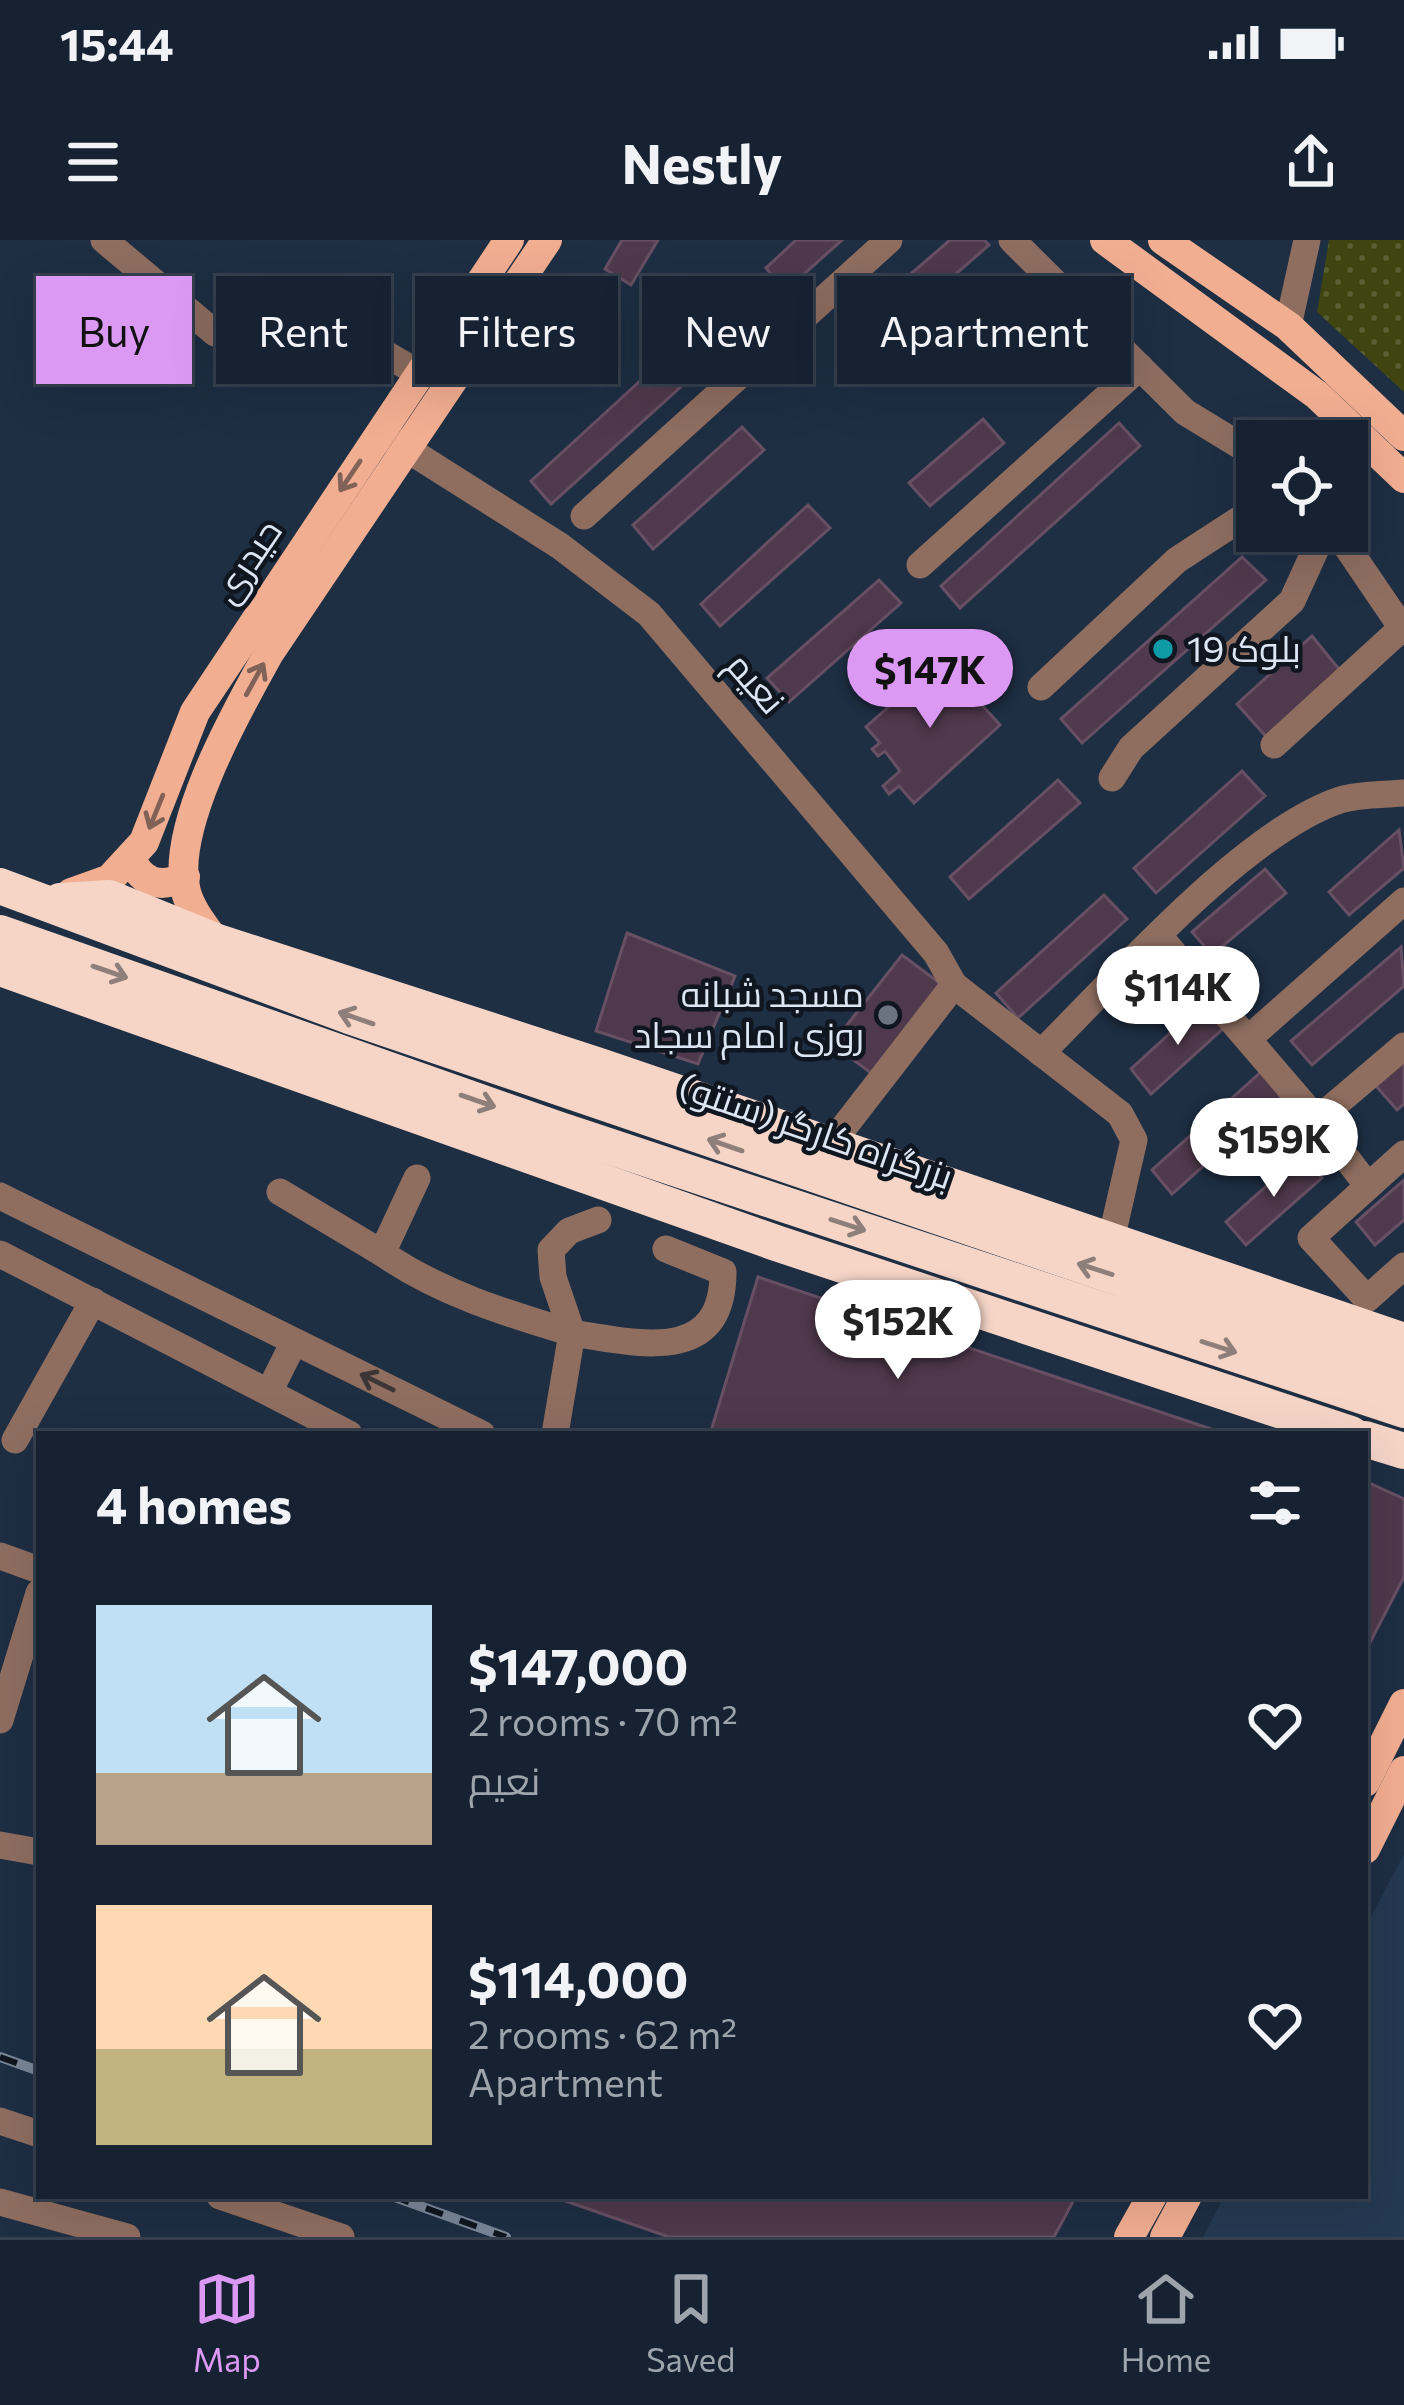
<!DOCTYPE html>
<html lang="en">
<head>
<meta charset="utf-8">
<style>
  :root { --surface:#162232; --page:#1f2a3a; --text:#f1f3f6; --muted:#9ea4ac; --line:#353f4d; --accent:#dc99f4 }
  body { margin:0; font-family:Commissioner,Cairo,sans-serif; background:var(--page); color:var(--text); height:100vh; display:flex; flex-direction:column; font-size:45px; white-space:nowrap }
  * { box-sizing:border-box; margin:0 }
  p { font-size:39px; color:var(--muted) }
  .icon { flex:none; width:66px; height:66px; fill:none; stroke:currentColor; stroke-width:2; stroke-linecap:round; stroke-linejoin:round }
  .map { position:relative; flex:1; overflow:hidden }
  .drawer { position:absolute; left:36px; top:1191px; width:1332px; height:768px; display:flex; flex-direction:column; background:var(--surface); border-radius:0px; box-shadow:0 12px 48px #0002,0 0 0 3px var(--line) }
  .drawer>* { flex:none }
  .top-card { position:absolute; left:36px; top:36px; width:1332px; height:108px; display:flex; gap:24px }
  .buttons { position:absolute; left:1236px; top:180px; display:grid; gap:24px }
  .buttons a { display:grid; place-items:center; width:132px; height:132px; border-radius:0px; background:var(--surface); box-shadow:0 12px 48px #0002,0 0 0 3px var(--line); font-size:60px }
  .price { position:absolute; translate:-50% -102px; padding:0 27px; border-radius:42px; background:#fff; color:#222; font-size:39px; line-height:78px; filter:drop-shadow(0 3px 6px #0008) }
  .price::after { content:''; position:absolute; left:50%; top:72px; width:36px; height:27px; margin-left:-18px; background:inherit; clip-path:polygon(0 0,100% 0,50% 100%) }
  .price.current { background:var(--accent); color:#111 }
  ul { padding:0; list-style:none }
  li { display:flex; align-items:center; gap:36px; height:300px; padding:0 60px }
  li span { display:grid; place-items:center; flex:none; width:336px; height:240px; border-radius:0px; color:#555 }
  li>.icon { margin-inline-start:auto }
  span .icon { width:144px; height:144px; fill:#fffc; stroke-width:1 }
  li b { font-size:51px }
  h2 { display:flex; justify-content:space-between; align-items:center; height:144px; padding:0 60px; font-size:51px }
  .pill { padding:0 42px; border-radius:0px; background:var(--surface); box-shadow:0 12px 48px #0002,0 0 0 3px var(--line); font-size:42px; line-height:108px }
  .pill.current { background:var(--accent); color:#111 }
  .status { display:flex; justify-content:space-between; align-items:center; height:84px; padding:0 60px; background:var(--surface); direction:ltr }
  .status svg { height:33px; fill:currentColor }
  header { display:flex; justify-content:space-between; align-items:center; height:156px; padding:0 60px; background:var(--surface); font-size:54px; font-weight:700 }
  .tabs { display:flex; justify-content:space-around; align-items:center; height:168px; border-top:3px solid var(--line); background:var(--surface); font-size:33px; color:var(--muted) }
  .tabs a { display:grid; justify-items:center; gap:6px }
  .tabs .current { color:var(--accent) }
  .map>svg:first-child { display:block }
</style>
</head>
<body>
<div class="status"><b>15:44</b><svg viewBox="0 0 49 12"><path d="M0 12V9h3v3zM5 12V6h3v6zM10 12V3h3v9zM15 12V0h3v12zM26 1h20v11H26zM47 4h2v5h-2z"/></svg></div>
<header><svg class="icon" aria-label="menu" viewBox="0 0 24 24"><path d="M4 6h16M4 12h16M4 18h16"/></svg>Nestly<svg class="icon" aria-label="share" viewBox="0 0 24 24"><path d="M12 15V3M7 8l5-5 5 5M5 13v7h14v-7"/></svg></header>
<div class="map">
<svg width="1404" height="1997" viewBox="0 0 1404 1997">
  <defs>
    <pattern id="grass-dots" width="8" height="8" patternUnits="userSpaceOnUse" patternTransform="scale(3)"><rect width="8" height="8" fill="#3f4410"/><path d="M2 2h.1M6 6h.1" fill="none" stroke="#5a5f33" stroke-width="1.8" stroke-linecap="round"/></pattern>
  </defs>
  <rect width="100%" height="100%" fill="#1e2e43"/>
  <polygon fill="#243952" points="1404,1614 1404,1997 1203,1997 1224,1956 1365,1956 1365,1688"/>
  <polygon fill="url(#grass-dots)" points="1329,0 1404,0 1404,152 1317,72"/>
  <g fill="#4f394c" stroke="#685064" stroke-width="3">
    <polygon points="622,0 658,0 631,45 605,29"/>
    <polygon points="796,0 842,0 785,51 766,28"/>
    <polygon points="950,0 984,0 989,5 917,68 898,45"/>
    <polygon points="1038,60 1057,83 985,145 966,122"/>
    <polygon points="713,74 736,97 551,264 531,241"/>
    <polygon points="983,179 1004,203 930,266 909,243"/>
    <polygon points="1119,183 1140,206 960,368 941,346"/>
    <polygon points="742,187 764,210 653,309 633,285"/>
    <polygon points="808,265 830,288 720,386 701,364"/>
    <polygon points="1242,317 1266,340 1082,503 1061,479"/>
    <polygon points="879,340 901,363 789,462 767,438"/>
    <polygon points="1312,396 1343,434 1271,502 1237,464"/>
    <polygon points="941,420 1000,485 914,563 899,546 889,554 883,546 900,531 885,511 878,516 872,509 880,503 866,487"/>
    <polygon points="1242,531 1265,556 1156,653 1134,628"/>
    <polygon points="1058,540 1080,563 969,659 950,637"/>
    <polygon points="1399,590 1404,628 1349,675 1329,652"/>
    <polygon points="1265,629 1286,653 1212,715 1192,692"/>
    <polygon points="1104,655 1127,679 1018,778 996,753"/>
    <polygon points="627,693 735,736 698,824 596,791"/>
    <polygon points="1401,707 1404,746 1312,825 1291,801"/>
    <polygon points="902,715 945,747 875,836 832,804"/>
    <polygon points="1203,763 1225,787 1151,854 1131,829"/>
    <polygon points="1404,821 1404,864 1397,870 1376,846"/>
    <polygon points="1262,831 1284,854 1172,954 1152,930"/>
    <polygon points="1301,915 1322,938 1246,1005 1226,982"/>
    <polygon points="1404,940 1404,980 1375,1005 1356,982"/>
    <polygon points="758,1037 1226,1194 710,1194"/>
    <polygon points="1365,1241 1404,1259 1404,1337 1365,1412"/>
    <polygon points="551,1956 1076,1956 1054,1997 669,1997"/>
  </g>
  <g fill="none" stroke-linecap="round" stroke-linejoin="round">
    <g stroke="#8f6e60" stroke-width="27">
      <polyline points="104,0 215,93 281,118 353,95 420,134"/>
      <polyline points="1012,0 1185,172 1257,216"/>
      <polyline points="1288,86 1307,0"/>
      <polyline points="388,197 560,306 649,374 936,713 954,745 831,904"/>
      <polyline points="584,276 889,0"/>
      <polyline points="1336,291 1404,391"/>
      <polyline points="920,325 1140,127"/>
      <polyline points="1041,447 1177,320 1257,268"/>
      <polyline points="1274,505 1402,388"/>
      <polyline points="1112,538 1131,508 1292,361 1324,291"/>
      <polyline points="1159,696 1317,880 1404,806"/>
      <polyline points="954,745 1120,874 1134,900 1111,1000"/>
      <polyline points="1249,798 1404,661"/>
      <path d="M 1041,813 C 1115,740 1244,592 1340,560 C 1359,554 1384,555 1404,553"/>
      <polyline points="1317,880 1368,946"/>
      <polyline points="1404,914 1311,998 1367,1059 1404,1026"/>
      <path d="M 417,938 L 382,1013 C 440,1053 505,1073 572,1093"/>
      <polyline points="280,952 382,1013"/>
      <polyline points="0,956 482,1194"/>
      <polyline points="0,1014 349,1194"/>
      <polyline points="572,1093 553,1037 551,1010 569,991 598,980"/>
      <polyline points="269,1152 294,1102"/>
      <path d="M 555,1194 L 572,1093 C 637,1103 723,1126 723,1032 L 666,1009"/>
      <polyline points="15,1200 93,1061"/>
      <polyline points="0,1316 39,1330"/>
      <polyline points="0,1480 39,1353"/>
      <polyline points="0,1605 39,1612"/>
      <polyline points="0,1881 39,1894"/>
      <polyline points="220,1956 341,1997"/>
      <polyline points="0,1962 127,1997"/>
    </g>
    <g stroke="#f2ae91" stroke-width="30">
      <polyline points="1105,0 1317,155 1404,238"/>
      <polyline points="1163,0 1288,86 1404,196"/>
      <path d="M 130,618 C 142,643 159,649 185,637"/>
      <polyline points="71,653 110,639 144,602 195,472 509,0"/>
      <path d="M 215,701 C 204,686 191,670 186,652 C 169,589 238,469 269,413 L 547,0"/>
      <polyline points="1365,1542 1404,1464"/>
      <polyline points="1365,1609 1404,1531"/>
      <polyline points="1129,1997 1152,1956"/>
      <polyline points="1165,1997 1187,1956"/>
    </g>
    <g stroke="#f6d5c7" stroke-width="36">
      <polyline points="0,646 349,776 1404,1135"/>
      <polyline points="60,661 109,658 215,701 600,826 1404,1101"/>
      <polyline points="0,693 557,889 1404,1170"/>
      <polyline points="0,728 776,1003 1351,1194"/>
      <polyline points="1365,1199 1404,1211"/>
    </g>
    <g stroke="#798698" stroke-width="10">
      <g id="rail">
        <polyline points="0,1817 39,1831"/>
        <polyline points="392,1956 506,1997"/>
      </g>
    </g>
    <use href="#rail" stroke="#0f161f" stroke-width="6" stroke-dasharray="18" stroke-linecap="butt"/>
  </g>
  <defs><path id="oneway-shaft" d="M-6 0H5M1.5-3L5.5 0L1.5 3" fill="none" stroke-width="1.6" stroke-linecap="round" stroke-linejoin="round" transform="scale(3)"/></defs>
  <g stroke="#806258">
    <use href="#oneway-shaft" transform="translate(350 236) rotate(124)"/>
    <use href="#oneway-shaft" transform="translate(255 439) rotate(-61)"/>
    <use href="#oneway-shaft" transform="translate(156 572) rotate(112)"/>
  </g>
  <g stroke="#8e7f7b">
    <use href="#oneway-shaft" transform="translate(110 732) rotate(19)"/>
    <use href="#oneway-shaft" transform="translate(356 778) rotate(-161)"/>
    <use href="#oneway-shaft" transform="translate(478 861) rotate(19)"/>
    <use href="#oneway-shaft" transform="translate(725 905) rotate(-161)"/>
    <use href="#oneway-shaft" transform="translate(848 985) rotate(18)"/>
    <use href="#oneway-shaft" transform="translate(1095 1029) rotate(-162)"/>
    <use href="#oneway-shaft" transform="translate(1219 1107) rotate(18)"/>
  </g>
  <use stroke="#3c3536" href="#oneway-shaft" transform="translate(377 1142) rotate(-154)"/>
  <circle fill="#0f9aa8" stroke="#0f161f" stroke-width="4.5" cx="1163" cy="409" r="12"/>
  <circle fill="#6b7280" stroke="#0f161f" stroke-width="4.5" cx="888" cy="775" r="12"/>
  <g text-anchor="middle" stroke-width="9" stroke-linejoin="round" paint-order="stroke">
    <g font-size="36" fill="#dbe5f3" stroke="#0f161f">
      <text transform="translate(247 321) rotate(-56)" y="13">حیدری</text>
      <text transform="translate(756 443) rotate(49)" y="13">نعیم</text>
      <text transform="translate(816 891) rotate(19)" y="13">بزرگراه کارگر (سنتو)</text>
    </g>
    <g font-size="36" fill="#dbe5f3" stroke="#0f161f" text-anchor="start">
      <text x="1187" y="422">بلوک 19</text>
      <text x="864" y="767" text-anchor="end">مسجد شبانه<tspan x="864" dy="41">روزی امام سجاد</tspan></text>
    </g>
  </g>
</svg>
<div class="buttons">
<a><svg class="icon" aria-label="locate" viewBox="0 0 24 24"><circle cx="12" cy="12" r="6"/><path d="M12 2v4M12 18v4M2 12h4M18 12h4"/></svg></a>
</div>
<b class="price current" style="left:930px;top:491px">$147K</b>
<b class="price" style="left:1178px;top:808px">$114K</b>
<b class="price" style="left:1274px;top:960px">$159K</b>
<b class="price" style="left:898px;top:1142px">$152K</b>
<div class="top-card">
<a class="pill current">Buy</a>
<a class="pill">Rent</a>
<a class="pill">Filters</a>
<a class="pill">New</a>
<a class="pill">Apartment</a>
</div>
<section class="drawer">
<h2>4 homes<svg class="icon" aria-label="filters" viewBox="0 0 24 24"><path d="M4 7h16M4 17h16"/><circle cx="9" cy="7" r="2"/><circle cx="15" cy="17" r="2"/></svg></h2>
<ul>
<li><span style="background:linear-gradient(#bfe0f5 70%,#b9a48a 0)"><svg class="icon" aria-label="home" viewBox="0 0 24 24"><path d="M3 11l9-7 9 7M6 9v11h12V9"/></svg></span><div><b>$147,000</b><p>2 rooms · 70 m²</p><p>نعیم</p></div><svg class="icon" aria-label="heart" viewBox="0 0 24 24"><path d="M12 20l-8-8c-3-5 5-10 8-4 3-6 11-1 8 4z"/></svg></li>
<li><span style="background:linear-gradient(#ffd9b3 60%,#c2b280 0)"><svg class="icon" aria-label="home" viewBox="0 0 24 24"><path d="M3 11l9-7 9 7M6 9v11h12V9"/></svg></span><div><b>$114,000</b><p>2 rooms · 62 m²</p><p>Apartment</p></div><svg class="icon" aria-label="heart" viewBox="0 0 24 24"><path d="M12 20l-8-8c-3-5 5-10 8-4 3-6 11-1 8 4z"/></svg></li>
</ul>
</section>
</div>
<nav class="tabs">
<a class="current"><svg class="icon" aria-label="map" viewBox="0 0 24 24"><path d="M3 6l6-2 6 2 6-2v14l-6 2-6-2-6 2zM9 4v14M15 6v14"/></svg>Map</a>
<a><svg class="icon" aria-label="saved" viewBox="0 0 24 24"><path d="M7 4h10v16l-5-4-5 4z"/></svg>Saved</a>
<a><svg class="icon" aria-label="home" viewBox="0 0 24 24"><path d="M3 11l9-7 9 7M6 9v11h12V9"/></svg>Home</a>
</nav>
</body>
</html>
